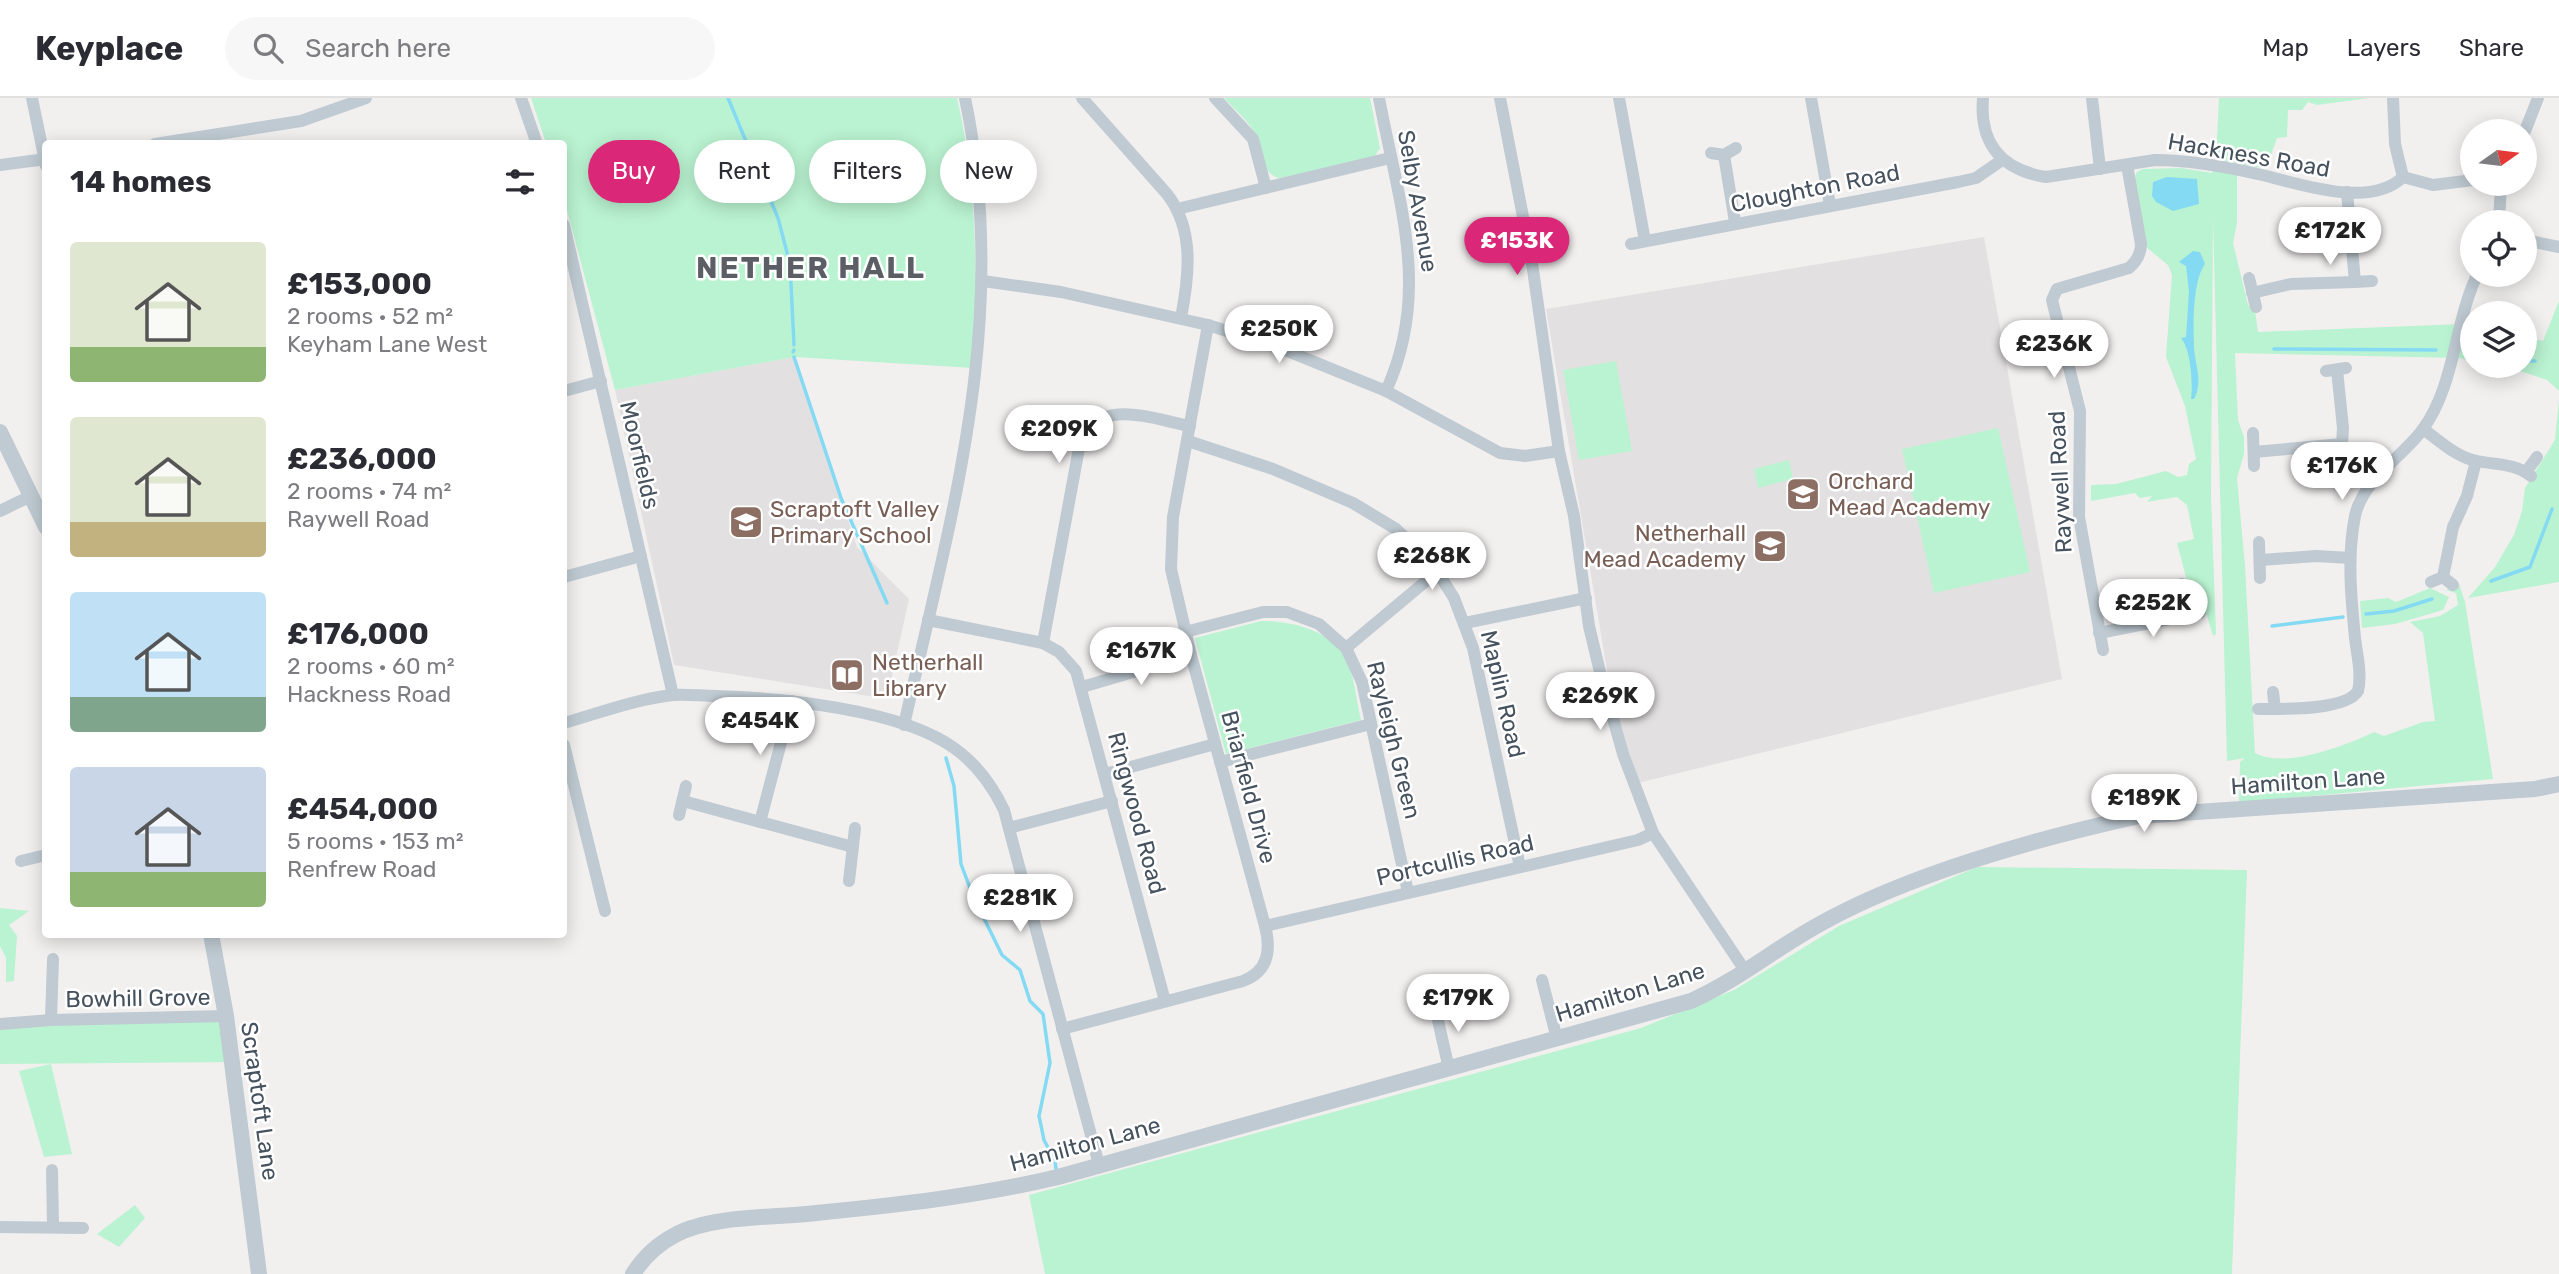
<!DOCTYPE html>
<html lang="en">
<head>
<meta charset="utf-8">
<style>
  :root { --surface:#fff; --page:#f7f7f7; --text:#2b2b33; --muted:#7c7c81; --line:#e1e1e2; --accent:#db2777 }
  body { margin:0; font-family:Rubik,sans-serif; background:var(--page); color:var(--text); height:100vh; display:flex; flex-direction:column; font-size:26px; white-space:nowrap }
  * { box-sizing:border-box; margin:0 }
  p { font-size:23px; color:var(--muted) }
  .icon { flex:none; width:38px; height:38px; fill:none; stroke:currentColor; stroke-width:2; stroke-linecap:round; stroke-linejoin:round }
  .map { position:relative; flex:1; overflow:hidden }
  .side { position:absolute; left:42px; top:42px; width:525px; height:798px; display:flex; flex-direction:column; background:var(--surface); border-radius:7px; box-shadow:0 4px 18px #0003 }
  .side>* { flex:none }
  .guide { position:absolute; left:588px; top:42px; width:665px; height:63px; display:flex; gap:14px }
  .needle { width:46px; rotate:76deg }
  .fabs { position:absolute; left:2460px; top:21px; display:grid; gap:14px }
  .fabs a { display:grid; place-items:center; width:77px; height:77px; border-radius:50%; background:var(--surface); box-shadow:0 4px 18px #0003; font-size:35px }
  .price { position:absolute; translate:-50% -60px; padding:0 16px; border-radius:24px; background:#fff; color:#222; font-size:23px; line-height:46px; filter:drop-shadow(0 2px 4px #0008) }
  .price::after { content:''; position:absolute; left:50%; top:42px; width:21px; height:16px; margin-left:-10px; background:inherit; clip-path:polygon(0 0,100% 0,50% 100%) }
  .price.selected { background:var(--accent); color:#fff }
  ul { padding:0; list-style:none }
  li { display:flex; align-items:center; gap:21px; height:175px; padding:0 28px }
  li span { display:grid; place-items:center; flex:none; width:196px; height:140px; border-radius:7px; color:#555 }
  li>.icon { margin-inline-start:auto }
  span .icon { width:84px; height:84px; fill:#fffc; stroke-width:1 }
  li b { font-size:30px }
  h2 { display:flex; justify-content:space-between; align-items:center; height:84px; padding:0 28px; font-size:30px }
  .chip { padding:0 24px; border-radius:32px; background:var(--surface); box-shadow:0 4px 18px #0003; font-size:24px; line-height:63px }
  .chip.selected { background:var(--accent); color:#fff }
  header { display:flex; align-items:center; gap:42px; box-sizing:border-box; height:98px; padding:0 35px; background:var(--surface); border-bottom:2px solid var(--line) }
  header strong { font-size:33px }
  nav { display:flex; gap:38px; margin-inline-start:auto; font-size:24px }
  .search { width:490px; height:63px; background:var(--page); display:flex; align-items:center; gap:18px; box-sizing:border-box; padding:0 24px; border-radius:38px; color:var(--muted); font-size:26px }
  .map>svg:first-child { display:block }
</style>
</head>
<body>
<header>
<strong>Keyplace</strong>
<div class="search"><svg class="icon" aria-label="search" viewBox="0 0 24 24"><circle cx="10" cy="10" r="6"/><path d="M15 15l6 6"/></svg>Search here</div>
<nav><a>Map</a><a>Layers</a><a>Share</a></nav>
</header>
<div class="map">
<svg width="2559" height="1176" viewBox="0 0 2559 1176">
  <rect width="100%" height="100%" fill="#f2efef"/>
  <g fill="#e3e0e1">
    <polygon points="1984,139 2062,581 1638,685 1615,619 1546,211"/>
    <polygon points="794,259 857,449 909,501 888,596 875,599 674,567 615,292"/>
  </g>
  <g fill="#baf3d1">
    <path d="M 531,0 L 957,0 C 978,90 977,179 973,270 L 794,259 L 615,292 L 564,101 L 564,46 L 546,45 Z"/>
    <path d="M 1224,0 L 1370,0 L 1380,50 L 1374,60 L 1280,80 C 1260,77 1263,48 1254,34 C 1247,21 1234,11 1224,0 Z"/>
    <polygon points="2219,0 2369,0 2317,7 2308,4 2302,12 2288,12 2287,39 2277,40 2266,71 2216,61"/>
    <path d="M 2215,68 L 2237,72 L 2237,125 L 2233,145 L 2248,207 L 2255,213 L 2258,234 L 2462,226 L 2473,228 L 2473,264 L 2460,260 L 2235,255 L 2238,322 L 2244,339 L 2244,356 L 2237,380 L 2245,468 L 2255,655 C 2285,671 2345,648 2374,634 L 2384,638 L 2423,624 L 2435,623 L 2423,535 L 2410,524 L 2440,518 L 2458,507 L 2456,495 L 2446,492 L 2459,486 L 2465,504 L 2493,681 L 2239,705 L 2240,664 L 2245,660 L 2227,663 L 2213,121 L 2211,397 L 2216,536 L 2213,538 L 2205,511 L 2196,509 L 2192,502 L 2177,445 L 2194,441 L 2187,407 L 2177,399 L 2147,404 L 2152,398 L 2140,400 L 2135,395 L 2091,403 L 2091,387 L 2116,386 L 2166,373 L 2178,379 L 2187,377 L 2189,366 L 2196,361 L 2185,308 L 2166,259 L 2172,177 L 2168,167 L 2146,149 L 2135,81 L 2136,75 L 2142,71 L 2181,70 L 2212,75 Z"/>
    <polygon points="2559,203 2559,293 2547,282 2505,268 2525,268 2525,239 2543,243"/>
    <polygon points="1616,263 1632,353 1579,362 1563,272"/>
    <polygon points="2559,301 2559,484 2468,500 2495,469 2514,437 2522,413 2525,390 2555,342"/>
    <polygon points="1998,330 2030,474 1934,495 1902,351"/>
    <polygon points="1789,362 1793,381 1758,390 1754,371"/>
    <polygon points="2430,490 2449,499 2443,512 2395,526 2362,530 2360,503 2388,500 2396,504"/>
    <path d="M 1261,523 C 1291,523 1327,531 1345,558 C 1353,571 1357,605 1361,622 L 1226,656 L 1195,540 Z"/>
    <polygon points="1977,769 2247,772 2232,1176 1045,1176 1029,1097 1641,930 1734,892 1839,828"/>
    <polygon points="0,810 29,813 9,827 17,838 14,883 6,884 6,860 0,848"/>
    <polygon points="226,918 237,964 0,966 0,930"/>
    <polygon points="51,966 72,1056 44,1059 19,973"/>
    <polygon points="135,1107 145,1120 119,1149 97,1136"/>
  </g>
  <g fill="#84daf3">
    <polygon points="2167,79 2197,81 2199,106 2173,113 2156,104 2152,98 2153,84"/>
    <path d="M 2193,153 L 2200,154 L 2205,166 C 2193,182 2193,226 2194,247 C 2194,265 2204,283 2194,301 L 2191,301 C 2193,284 2191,252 2181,240 L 2186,239 L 2189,194 L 2186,168 L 2179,164 Z"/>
  </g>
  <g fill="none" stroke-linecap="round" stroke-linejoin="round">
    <g stroke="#84daf3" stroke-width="3.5">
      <polyline points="728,0 778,120 790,166 794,247"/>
      <polyline points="2463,248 2473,251"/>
      <polyline points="2274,251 2436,252"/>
      <polyline points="793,254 794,252"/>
      <polyline points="794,259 841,400 887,505"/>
      <polyline points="2525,263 2535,263"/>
      <polyline points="2491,483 2530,469 2552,411"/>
      <polyline points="2366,516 2394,513 2432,501"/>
      <polyline points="2272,528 2343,519"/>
      <polyline points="946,660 954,688 961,766 973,798 1002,857 1020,872 1030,903 1043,916 1050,965 1039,1018 1044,1042 1055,1063 1056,1071"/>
    </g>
    <g stroke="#bfcad2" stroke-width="12">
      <polyline points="32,0 46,68"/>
      <polyline points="521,0 537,46"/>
      <path d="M 1082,0 L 1167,96 C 1195,132 1189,178 1181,220"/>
      <polyline points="1215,0 1253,41 1266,90"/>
      <path d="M 1379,0 C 1398,102 1432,193 1386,293"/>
      <polyline points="1500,0 1532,165 1559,353 1574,418 1589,528 1600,574 1623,656 1653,735 1746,874"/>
      <polyline points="1619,0 1645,143"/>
      <polyline points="1811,0 1830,107"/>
      <path d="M 1983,0 C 1979,46 2002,72 2046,79 L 2155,62 C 2191,62 2228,69 2262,77 C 2301,86 2370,111 2403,79 L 2433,87 L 2473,82"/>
      <polyline points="2092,0 2100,71"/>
      <polyline points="2393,0 2395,46 2403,79"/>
      <polyline points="2525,33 2538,0"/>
      <polyline points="155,46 301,23 366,0"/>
      <polyline points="1711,55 1724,57 1736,50"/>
      <polyline points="1724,57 1735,124"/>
      <polyline points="0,67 46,61"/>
      <polyline points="1177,111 1390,60"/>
      <polyline points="2499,124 2501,86"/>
      <polyline points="564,127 673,597"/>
      <polyline points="2525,142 2559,149"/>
      <polyline points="1631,146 1958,84 1976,80 2002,62"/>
      <polyline points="2249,180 2256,209"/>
      <polyline points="983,183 1061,194 1208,227 1280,250 1386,293 1500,355 1525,358 1559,353"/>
      <polyline points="2355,184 2372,183"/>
      <polyline points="2252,195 2291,186 2355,184 2347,94"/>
      <polyline points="2337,272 2343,330 2342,346"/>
      <polyline points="2326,273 2346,270"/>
      <polyline points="564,293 601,283"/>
      <path d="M 2423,331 C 2439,342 2457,360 2477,363 C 2496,367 2514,365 2531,378"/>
      <polyline points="2253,335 2254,368"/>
      <polyline points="1188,343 1273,371 1353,405 1396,431 1432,465 1454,500 1473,550 1520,769"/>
      <polyline points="2254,354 2342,346 2356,365 2376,381"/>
      <polyline points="2526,374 2537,359"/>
      <polyline points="0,413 31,398"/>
      <polyline points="2259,444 2260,480"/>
      <polyline points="2261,462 2316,458 2350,460"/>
      <polyline points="564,479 641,458"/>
      <polyline points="2443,479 2453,429 2467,398 2476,363"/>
      <polyline points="2431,484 2443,479 2453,487"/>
      <polyline points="2182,486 2188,517"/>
      <polyline points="928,522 1043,545 1059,554 1076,573 1165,903"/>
      <polyline points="1465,525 1586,500"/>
      <polyline points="1185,534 1263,514 1287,514 1319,526 1346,550 1362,584 1408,794"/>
      <polyline points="2099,535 2200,515"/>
      <path d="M 1043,545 L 1080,345 C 1098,298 1152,321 1190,328"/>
      <polyline points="1346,550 1438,473"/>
      <path d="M 2103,552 L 2079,419 L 2080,313 L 2052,202 L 2057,191 L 2129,170 C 2137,163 2141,156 2141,146 L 2127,67"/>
      <polyline points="1082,589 1191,557"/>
      <polyline points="2273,594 2275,611"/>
      <path d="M 2258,611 C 2281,611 2346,613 2358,593 C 2362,576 2357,557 2355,540 C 2351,499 2347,458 2355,418 C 2363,381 2402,360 2423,331 C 2455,287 2454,226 2477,177"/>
      <path d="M 564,625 C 599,615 636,601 673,597 C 687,596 702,598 716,598 C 781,600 900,611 954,650 C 977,666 992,687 1004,712 L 1099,1067"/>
      <path d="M 904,627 C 952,414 1011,219 965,0"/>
      <polyline points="564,647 605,813"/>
      <polyline points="1220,664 1371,626"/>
      <polyline points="1105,676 1215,646"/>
      <polyline points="683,703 853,749"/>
      <polyline points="679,717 686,688"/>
      <polyline points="760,724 792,603"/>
      <polyline points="1009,730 1112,703"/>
      <polyline points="21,763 46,757"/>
      <polyline points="849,783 855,730"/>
      <polyline points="1265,828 1638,742 1653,735"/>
      <polyline points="1542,882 1557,941"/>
      <polyline points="1435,909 1449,971"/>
      <polyline points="51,922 53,861"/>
      <polyline points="0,926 51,922 226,918"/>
      <path d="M 1062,931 L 1243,883 C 1269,873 1271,851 1265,828 L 1191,557 L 1171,471 L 1173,419 L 1208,227"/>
      <polyline points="52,1072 53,1128"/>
      <polyline points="0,1129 83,1130"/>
    </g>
    <g stroke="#bfcad2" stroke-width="16">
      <polyline points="0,334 46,429"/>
      <polyline points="211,836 226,918 259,1176"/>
      <path d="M 633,1176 C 643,1160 658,1146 675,1137 C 711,1117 775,1120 816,1115 C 898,1107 978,1098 1058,1079 L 1691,903 C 1738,882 1776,850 1820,826 C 1909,776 2039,740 2139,718 L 2535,691 L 2559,686"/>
    </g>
  </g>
  <defs>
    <g id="school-square" transform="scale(1.75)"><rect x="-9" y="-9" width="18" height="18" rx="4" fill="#8d6e63" stroke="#fff"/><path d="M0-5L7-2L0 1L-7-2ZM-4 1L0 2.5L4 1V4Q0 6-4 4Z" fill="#fff"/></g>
    <g id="library-square" transform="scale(1.75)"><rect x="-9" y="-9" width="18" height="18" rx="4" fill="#8d6e63" stroke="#fff"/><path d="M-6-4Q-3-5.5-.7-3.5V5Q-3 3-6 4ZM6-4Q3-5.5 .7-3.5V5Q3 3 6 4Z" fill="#fff"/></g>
  </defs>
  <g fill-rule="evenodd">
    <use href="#school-square" x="1803" y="396"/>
    <use href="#school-square" x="746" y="424"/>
    <use href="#school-square" x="1770" y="448"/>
    <use href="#library-square" x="847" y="577"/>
  </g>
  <g text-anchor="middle" stroke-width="5" stroke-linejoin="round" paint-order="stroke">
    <g font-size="23" fill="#46525e" stroke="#fff">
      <text transform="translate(2249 57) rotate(10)" y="8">Hackness Road</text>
      <text transform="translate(1815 90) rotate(-11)" y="8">Cloughton Road</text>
      <text transform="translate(1418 103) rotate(80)" y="8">Selby Avenue</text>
      <text transform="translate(640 357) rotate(77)" y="8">Moorfields</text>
      <text transform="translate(2060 384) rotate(-93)" y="8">Raywell Road</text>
      <text transform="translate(1503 596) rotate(77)" y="8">Maplin Road</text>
      <text transform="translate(1394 642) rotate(76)" y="8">Rayleigh Green</text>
      <text transform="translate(2308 683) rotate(-4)" y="8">Hamilton Lane</text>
      <text transform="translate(1249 689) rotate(75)" y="8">Briarfield Drive</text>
      <text transform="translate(1137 715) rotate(75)" y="8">Ringwood Road</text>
      <text transform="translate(1455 762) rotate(-13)" y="8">Portcullis Road</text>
      <text transform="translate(1630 894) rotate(-17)" y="8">Hamilton Lane</text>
      <text transform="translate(138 900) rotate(-1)" y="8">Bowhill Grove</text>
      <text transform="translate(260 1003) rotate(82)" y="8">Scraptoft Lane</text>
      <text transform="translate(1085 1046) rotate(-15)" y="8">Hamilton Lane</text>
    </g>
    <g font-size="23" fill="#785e54" stroke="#fff" text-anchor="start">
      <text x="1828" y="391">Orchard<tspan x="1828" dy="26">Mead Academy</tspan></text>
      <text x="770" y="419">Scraptoft Valley<tspan x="770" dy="26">Primary School</tspan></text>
      <text x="1746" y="443" text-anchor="end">Netherhall<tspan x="1746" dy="26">Mead Academy</tspan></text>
      <text x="872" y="572">Netherhall<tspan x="872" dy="26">Library</tspan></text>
    </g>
    <g font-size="30" font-weight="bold" letter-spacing="2" fill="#5b5f65" stroke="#fff">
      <text x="811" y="180">NETHER HALL</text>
    </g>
  </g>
</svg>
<div class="fabs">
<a><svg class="needle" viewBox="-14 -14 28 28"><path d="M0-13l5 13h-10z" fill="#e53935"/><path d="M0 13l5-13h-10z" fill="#7c7c81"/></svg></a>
<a><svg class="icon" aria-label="locate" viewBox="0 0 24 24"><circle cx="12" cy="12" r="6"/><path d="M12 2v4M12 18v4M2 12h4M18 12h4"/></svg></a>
<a><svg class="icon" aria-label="layers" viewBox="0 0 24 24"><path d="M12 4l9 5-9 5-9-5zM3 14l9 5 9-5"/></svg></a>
</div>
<b class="price" style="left:2330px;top:169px">£172K</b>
<b class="price selected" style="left:1517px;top:179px">£153K</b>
<b class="price" style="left:1279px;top:267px">£250K</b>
<b class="price" style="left:2054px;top:282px">£236K</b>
<b class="price" style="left:1059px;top:367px">£209K</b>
<b class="price" style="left:2342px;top:404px">£176K</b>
<b class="price" style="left:1432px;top:494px">£268K</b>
<b class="price" style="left:2153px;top:541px">£252K</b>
<b class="price" style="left:1141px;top:589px">£167K</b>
<b class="price" style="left:1600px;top:634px">£269K</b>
<b class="price" style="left:760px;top:659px">£454K</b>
<b class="price" style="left:2144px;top:736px">£189K</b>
<b class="price" style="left:1020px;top:836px">£281K</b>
<b class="price" style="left:1458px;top:936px">£179K</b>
<div class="guide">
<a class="chip selected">Buy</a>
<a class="chip">Rent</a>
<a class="chip">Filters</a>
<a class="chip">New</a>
</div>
<section class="side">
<h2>14 homes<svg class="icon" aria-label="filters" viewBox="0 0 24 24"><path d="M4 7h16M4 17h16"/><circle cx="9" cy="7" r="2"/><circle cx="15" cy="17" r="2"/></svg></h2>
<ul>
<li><span style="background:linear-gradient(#dfe7d0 75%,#8fb573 0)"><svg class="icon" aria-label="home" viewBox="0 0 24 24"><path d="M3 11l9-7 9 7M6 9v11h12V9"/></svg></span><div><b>£153,000</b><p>2 rooms · 52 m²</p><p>Keyham Lane West</p></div></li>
<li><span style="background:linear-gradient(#dfe7d0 75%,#c2b280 0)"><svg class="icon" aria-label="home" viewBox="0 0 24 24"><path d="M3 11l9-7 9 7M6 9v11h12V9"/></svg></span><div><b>£236,000</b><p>2 rooms · 74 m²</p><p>Raywell Road</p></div></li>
<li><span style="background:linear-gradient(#bfe0f5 75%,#7fa58c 0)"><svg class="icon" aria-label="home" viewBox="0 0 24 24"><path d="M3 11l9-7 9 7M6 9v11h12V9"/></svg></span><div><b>£176,000</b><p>2 rooms · 60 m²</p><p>Hackness Road</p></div></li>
<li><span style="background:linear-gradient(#c9d6e8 75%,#8fb573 0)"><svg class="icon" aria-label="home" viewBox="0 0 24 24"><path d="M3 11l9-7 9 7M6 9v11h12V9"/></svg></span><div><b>£454,000</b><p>5 rooms · 153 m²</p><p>Renfrew Road</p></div></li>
</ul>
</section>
</div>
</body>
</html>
